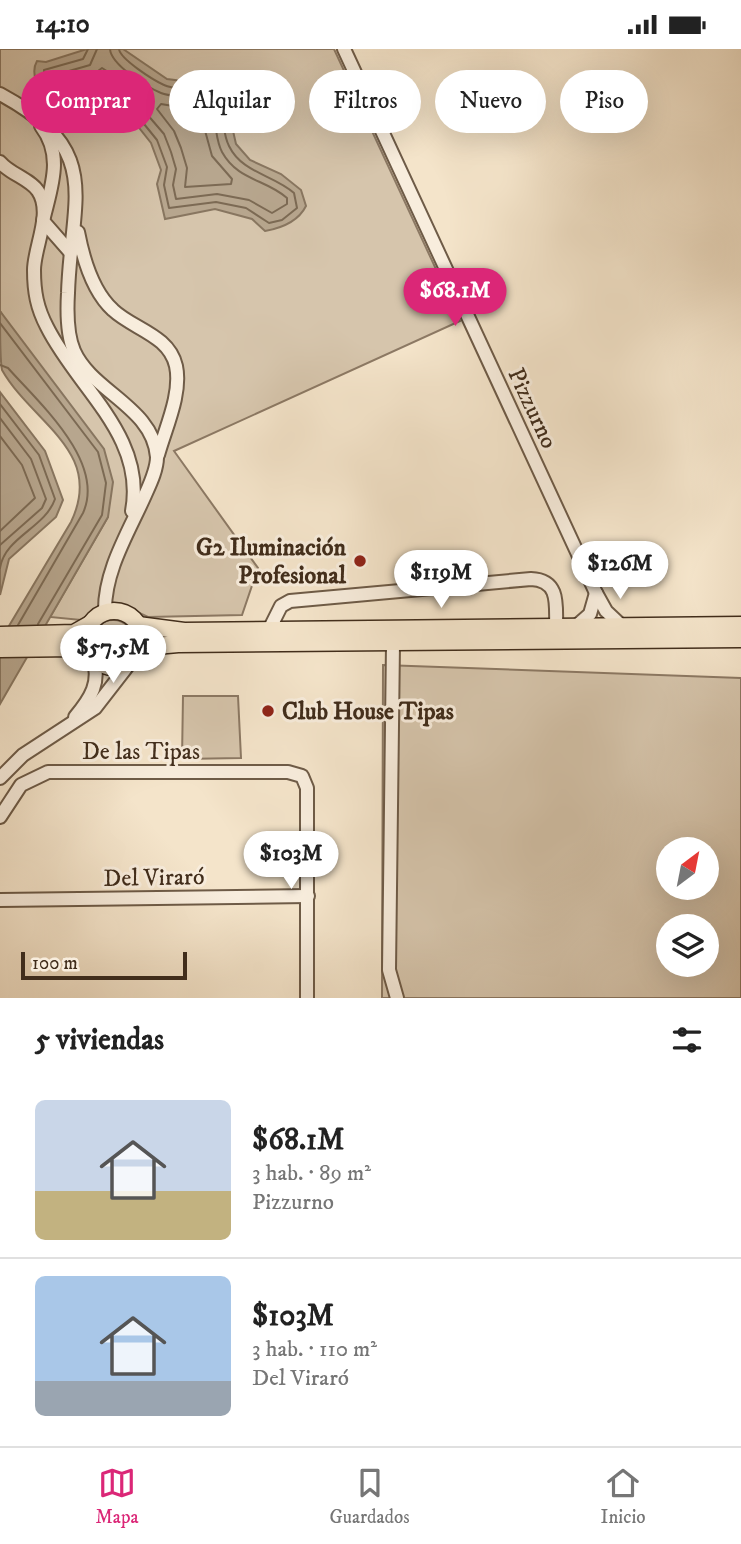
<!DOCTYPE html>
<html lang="es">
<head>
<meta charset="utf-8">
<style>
  :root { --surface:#fff; --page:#f2f2f2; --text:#222; --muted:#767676; --line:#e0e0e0; --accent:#db2777 }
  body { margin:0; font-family:"IM FELL DW Pica",serif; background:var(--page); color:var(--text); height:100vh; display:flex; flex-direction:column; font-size:26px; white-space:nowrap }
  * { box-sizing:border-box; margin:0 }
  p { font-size:23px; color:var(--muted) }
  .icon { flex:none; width:38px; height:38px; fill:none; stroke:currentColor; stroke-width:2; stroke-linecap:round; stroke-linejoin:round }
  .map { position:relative; height:949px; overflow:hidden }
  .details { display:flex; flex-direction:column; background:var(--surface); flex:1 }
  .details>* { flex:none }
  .top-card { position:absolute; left:21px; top:21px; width:700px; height:63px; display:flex; gap:14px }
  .needle { width:46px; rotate:32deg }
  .buttons { position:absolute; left:656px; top:788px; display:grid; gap:14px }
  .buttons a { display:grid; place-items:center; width:63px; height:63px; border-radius:50%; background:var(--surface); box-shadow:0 7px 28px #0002; font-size:35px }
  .scale { position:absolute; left:21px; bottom:18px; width:166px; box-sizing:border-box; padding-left:7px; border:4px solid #412d1b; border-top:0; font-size:19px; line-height:24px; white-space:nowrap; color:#412d1b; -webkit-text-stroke:5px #f8eddd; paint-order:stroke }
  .price { position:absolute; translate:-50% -60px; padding:0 16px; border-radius:24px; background:#fff; color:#222; font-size:23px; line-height:46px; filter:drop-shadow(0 2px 4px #0008) }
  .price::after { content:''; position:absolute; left:50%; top:42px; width:21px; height:16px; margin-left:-10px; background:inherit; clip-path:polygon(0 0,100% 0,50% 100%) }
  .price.active { background:var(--accent); color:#fff }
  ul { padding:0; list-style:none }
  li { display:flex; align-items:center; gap:21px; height:175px; padding:0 35px }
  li+li { border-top:2px solid var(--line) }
  li span { display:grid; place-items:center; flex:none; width:196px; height:140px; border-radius:10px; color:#555 }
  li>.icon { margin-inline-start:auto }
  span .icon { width:84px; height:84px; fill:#fffc; stroke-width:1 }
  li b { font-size:30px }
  h2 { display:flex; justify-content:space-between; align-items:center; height:84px; padding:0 35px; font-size:30px }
  .pill { padding:0 24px; border-radius:32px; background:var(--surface); box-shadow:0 7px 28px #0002; font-size:24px; line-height:63px }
  .pill.active { background:var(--accent); color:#fff }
  .status { display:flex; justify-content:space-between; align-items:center; height:49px; padding:0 35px; background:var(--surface); direction:ltr }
  .status svg { height:19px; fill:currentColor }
  .tab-bar { display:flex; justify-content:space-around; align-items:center; height:98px; border-top:2px solid var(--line); background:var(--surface); font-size:19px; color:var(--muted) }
  .tab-bar a { display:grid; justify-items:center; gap:4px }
  .tab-bar .active { color:var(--accent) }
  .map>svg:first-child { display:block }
</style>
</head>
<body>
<div class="status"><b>14:10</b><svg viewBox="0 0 49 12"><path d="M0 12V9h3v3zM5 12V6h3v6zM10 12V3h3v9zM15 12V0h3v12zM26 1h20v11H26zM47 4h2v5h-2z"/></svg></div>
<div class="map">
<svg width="741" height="949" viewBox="0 0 741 949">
  <rect width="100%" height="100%" fill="#f4e4ca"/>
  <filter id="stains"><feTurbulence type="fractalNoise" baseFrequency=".00286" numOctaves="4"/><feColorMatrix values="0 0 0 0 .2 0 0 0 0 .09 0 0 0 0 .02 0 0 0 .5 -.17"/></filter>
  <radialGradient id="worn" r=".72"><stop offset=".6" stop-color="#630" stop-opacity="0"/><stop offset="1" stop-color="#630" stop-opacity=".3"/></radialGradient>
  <g fill="#d6c5ac" stroke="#8c7964" stroke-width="2" fill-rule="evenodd">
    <polygon points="0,0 334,0 460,272 174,402 258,519 242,566 148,568 118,554 102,556 81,571 50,568 108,468 0,262"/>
    <circle cx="113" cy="592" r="21"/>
    <path d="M 383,616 L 741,629 L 741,949 L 382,949 ZM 668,800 L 707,800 L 707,838 L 668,838 ZM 668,877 L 707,877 L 707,915 L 668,915 Z"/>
    <polygon points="183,647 238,647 241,709 182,710"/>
  </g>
  <g fill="#b7a68e" stroke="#887660" stroke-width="2">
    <path d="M 87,0 L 123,0 L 167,30 L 199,34 L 209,40 L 228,60 L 236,95 L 250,111 L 281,125 L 301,141 L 306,157 C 298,173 282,179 265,182 L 252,170 L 215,160 L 165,170 L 157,135 L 161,121 L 151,94 L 136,75 L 129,69 L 84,60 L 72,52 L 46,50 C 38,40 30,24 37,12 L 46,13 Z"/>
    <path d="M 0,262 L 104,400 L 113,433 L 108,468 L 0,655 L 0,592 L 71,473 C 105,402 32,374 2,321 C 0,312 0,275 0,262 Z"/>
    <polygon points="0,343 45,402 63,451 56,468 9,510 0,546"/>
  </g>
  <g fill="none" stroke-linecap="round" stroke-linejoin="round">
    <g stroke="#7c6a54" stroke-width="2">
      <path d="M 88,0 L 83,10 L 44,21 L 44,36 L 50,43 L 73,45 L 86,53 L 131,63 L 140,70 L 157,91 L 167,118 L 164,136 L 169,159 L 216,153 L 246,159 L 269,174 L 282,171 L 297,159 L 294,144 C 274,126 242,124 229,97 C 219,77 230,62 206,46 C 193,37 177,42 164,36 C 153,31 120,10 119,0"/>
      <path d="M 97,0 L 90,16 L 55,26 L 53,33 L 134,55 L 146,64 L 164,85 L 171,103 L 176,120 L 173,136 L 176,150 L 217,145 L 249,151 L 272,164 L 287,155 L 287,149 C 266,130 238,132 222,103 C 212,84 221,64 198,52 C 187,45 173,49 161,44 C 147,38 111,16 110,0"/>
      <polygon points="102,19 129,36 130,41 91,34 90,28"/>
      <polygon points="161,55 191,60 201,67 212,107 232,130 231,135 185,138 187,119 181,99 174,82 157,60"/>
      <polyline points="0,274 98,403 106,434 102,466 38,575"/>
      <path d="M 0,316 L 8,319 C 39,354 106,413 83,464 L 18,576"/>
      <path d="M 0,355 L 39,406 L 55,450 C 45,479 5,488 0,519"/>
      <polyline points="0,369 31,410 46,450 42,459 0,496"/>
      <polyline points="0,387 22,416 35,449 0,482"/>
    </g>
    <g stroke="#6e5b47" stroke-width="16">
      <g id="minor">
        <polyline points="344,0 596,544 606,562 623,578"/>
        <path d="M 0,45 C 105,102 71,147 68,244 C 67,261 67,286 74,302 C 92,343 153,358 157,408 C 157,420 151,433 146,444 C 130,481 104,521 105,563"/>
        <path d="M 41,77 C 64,107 51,138 43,172 L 71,204"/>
        <path d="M 0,113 C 10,125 30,130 38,142 C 53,164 34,198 34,221 C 34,243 37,259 47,278 C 78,340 146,387 132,462"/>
        <path d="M 78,183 C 83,209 92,242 113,261 C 133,280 169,286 176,317 C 182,345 165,380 158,406"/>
        <polyline points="574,579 590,565 596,544"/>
        <path d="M 269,581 L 281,557 L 290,552 L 531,530 C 560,531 556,556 556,579"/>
        <polyline points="393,595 389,921 397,949"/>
        <path d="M 75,668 C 91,649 101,633 93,609"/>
        <polyline points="0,729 23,706 95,659 133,610"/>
        <polyline points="0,768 21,736 48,723 288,723 302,727 307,739 307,949"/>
        <polyline points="0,851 308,847"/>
      </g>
    </g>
    <g stroke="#412d1b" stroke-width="19">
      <g id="major">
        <circle cx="114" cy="590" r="28"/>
        <polyline points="138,576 184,582 741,576"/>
        <polyline points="0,586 74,584 90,575"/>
        <polyline points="0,600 74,599 89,603"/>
        <polyline points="138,604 156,597 178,595 741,590"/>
      </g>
    </g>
    <use href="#minor" stroke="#f8eddd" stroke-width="12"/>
    <use href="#major" stroke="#f4e4ca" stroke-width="16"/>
  </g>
  <g fill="#8f2418" stroke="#f8eddd" stroke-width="2.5">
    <circle cx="360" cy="512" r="7"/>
    <circle cx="268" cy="662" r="7"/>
  </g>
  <g text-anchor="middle" stroke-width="6" stroke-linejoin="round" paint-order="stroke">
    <g font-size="24" fill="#412d1b" stroke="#f8eddd">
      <text transform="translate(533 359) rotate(65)" y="8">Pizzurno</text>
      <text x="141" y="710">De las Tipas</text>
      <text transform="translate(154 828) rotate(-1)" y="8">Del Viraró</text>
    </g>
    <g font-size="24" font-weight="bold" fill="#412d1b" stroke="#f8eddd" text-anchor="end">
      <text x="346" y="506">G2 Iluminación<tspan x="346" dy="28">Profesional</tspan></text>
      <text x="282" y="670" text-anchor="start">Club House Tipas</text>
    </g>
  </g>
  <rect width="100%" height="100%" filter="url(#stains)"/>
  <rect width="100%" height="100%" fill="url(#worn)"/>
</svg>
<div class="buttons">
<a><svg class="needle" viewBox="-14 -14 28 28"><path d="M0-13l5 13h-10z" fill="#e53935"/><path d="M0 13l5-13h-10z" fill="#767676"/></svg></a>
<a><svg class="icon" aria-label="layers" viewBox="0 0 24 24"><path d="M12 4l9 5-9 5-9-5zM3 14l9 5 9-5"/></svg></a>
</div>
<div class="scale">100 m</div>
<b class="price active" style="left:455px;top:279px">$68.1M</b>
<b class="price" style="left:620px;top:552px">$126M</b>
<b class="price" style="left:441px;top:561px">$119M</b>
<b class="price" style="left:113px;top:636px">$57.5M</b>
<b class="price" style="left:291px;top:842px">$103M</b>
<div class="top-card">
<a class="pill active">Comprar</a>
<a class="pill">Alquilar</a>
<a class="pill">Filtros</a>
<a class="pill">Nuevo</a>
<a class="pill">Piso</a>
</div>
</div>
<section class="details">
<h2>5 viviendas<svg class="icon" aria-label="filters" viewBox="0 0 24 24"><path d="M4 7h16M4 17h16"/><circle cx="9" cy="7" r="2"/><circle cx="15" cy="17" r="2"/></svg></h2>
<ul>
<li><span style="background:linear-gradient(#c9d6e8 65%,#c2b280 0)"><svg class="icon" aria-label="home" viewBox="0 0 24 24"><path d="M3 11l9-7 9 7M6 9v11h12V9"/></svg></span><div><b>$68.1M</b><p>3 hab. · 89 m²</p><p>Pizzurno</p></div></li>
<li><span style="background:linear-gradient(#a9c7e8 75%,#9aa5b1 0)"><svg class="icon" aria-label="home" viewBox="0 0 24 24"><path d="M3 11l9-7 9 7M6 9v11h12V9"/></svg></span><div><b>$103M</b><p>3 hab. · 110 m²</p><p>Del Viraró</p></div></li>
</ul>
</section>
<nav class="tab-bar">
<a class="active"><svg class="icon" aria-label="map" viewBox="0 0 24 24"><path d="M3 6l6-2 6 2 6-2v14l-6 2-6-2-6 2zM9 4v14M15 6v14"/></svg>Mapa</a>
<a><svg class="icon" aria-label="saved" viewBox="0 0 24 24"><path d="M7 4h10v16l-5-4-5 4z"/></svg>Guardados</a>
<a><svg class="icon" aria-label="home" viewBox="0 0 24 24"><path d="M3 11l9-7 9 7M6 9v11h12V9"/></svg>Inicio</a>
</nav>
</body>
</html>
